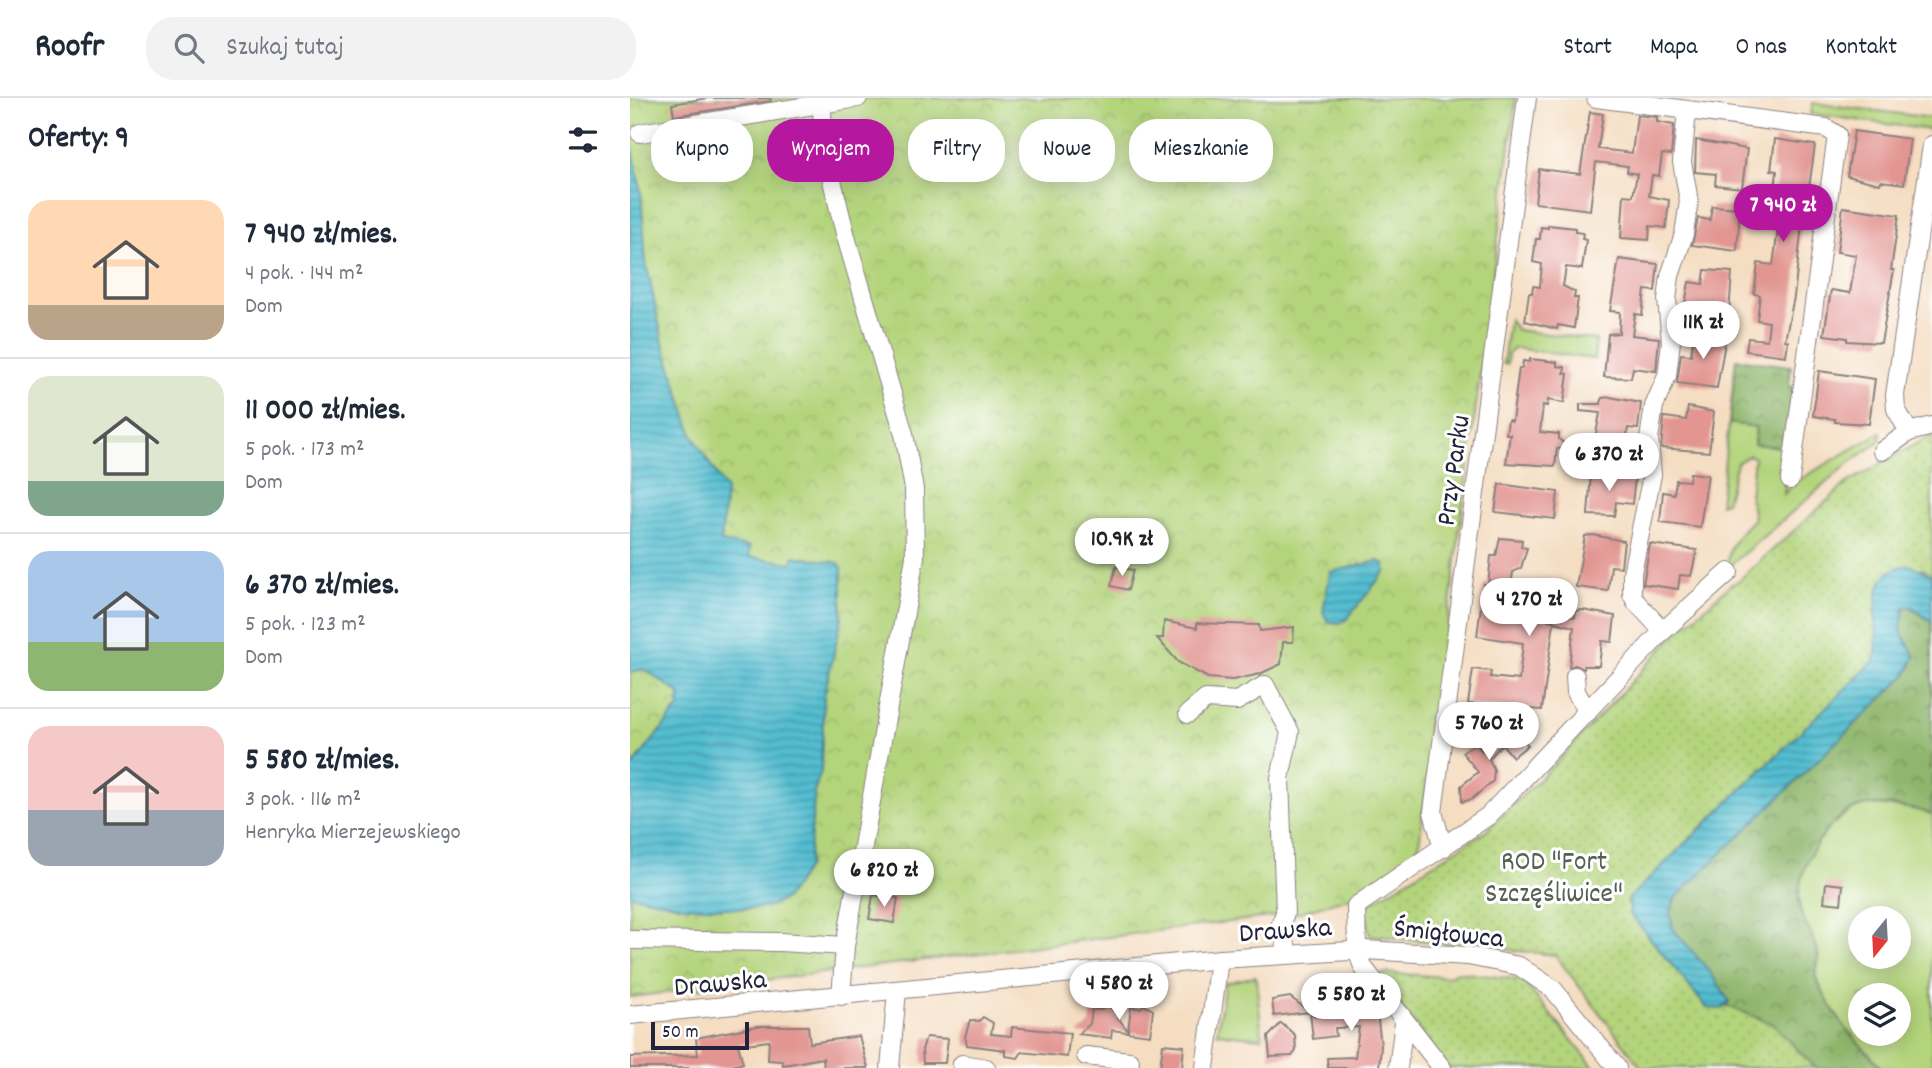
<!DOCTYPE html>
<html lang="pl">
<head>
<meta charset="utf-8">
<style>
  :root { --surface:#fff; --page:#f2f2f3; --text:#1f2937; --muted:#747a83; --line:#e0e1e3; --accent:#b5179e }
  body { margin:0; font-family:Dekko,sans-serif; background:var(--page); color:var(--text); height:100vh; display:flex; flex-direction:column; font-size:26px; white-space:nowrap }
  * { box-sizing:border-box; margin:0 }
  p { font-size:23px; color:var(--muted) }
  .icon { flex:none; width:38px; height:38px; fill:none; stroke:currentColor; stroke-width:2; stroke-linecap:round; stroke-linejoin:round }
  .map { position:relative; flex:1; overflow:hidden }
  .sheet { display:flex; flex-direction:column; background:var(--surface); width:630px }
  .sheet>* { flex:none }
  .guide { position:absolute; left:21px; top:21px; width:665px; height:63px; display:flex; gap:14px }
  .needle { width:46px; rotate:198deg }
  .fabs { position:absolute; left:1218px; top:808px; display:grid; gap:14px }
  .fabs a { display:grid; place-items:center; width:63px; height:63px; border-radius:50%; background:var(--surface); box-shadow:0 4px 18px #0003; font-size:35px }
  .scale { position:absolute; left:21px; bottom:18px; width:98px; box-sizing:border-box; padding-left:7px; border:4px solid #22223b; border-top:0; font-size:19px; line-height:24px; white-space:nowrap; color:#22223b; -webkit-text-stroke:5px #fff; paint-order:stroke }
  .price { position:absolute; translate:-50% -60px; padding:0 16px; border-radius:24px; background:#fff; color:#222; font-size:23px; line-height:46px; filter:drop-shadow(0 2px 4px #0008) }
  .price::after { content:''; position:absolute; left:50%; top:42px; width:21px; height:16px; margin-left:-10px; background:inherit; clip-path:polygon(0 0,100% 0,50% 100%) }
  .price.active { background:var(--accent); color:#fff }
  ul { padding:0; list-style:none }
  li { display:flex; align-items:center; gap:21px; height:175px; padding:0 28px }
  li+li { border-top:2px solid var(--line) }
  li span { display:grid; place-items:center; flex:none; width:196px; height:140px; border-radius:21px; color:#555 }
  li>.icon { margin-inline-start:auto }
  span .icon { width:84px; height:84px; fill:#fffc; stroke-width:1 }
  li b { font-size:30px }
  h2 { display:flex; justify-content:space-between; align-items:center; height:84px; padding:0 28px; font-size:30px }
  .chip { padding:0 24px; border-radius:28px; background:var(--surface); box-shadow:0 4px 18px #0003; font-size:24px; line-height:63px }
  .chip.active { background:var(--accent); color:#fff }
  header { display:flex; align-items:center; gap:42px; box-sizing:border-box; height:98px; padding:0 35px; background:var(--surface); border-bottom:2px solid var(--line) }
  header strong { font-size:33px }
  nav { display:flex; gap:38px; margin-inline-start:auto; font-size:24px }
  .search { width:490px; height:63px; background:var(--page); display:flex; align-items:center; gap:18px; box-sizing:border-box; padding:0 24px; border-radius:28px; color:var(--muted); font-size:26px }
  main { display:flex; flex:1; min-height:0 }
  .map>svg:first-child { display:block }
</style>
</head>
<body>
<header>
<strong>Roofr</strong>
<div class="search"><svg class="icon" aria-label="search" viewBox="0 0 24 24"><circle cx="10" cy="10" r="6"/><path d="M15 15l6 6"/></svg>Szukaj tutaj</div>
<nav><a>Start</a><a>Mapa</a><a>O nas</a><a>Kontakt</a></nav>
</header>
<main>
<section class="sheet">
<h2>Oferty: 9<svg class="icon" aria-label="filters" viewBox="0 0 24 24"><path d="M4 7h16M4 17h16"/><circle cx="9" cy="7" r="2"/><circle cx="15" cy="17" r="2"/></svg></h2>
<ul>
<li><span style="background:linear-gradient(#ffd9b3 75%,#b9a48a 0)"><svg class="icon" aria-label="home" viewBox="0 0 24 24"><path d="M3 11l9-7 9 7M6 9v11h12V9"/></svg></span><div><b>7 940 zł/mies.</b><p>4 pok. · 144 m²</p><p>Dom</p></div></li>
<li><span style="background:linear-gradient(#dfe7d0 75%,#7fa58c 0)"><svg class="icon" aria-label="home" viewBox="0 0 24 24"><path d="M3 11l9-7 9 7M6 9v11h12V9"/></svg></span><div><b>11 000 zł/mies.</b><p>5 pok. · 173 m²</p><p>Dom</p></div></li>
<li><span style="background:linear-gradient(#a9c7e8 65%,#8fb573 0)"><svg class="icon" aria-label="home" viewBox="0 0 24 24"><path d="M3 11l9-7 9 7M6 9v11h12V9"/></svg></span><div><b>6 370 zł/mies.</b><p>5 pok. · 123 m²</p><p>Dom</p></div></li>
<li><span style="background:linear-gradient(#f6c9c9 60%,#9aa5b1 0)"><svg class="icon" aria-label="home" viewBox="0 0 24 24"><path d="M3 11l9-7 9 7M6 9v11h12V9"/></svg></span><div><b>5 580 zł/mies.</b><p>3 pok. · 116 m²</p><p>Henryka Mierzejewskiego</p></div></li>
</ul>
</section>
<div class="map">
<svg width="1302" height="970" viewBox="0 0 1302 970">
  <defs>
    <pattern id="forest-crowns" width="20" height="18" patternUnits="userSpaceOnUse" patternTransform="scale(1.75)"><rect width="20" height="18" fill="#8fb66c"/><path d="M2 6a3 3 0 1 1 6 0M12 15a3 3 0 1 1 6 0" fill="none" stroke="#74945a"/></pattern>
    <pattern id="park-crowns" width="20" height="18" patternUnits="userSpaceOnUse" patternTransform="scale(1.75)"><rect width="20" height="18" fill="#b4d47c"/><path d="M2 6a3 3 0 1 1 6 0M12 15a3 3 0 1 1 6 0" fill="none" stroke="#9ab66c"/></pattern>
    <pattern id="garden-dots" width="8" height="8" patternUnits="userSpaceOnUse" patternTransform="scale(1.75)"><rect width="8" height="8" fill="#b4d47c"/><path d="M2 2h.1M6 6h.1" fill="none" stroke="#9ab66c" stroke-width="1.8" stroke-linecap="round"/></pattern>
    <pattern id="water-rules" width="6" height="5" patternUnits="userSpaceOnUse" patternTransform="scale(1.75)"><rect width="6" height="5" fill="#53bdd0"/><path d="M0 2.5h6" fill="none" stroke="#49a"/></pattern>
  </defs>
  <rect width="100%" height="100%" fill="#fff"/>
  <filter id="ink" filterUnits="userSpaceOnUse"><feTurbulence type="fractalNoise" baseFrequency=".0143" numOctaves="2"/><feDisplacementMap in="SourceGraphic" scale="14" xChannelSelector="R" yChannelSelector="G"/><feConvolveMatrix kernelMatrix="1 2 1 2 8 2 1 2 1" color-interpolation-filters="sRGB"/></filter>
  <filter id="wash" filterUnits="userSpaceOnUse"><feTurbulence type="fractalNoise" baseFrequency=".00686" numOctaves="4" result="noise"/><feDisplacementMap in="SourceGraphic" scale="28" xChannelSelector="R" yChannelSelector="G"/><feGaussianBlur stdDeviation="1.57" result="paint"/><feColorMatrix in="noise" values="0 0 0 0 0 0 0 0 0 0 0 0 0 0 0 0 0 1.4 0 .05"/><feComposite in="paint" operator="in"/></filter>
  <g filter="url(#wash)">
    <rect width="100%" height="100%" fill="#f4ddc1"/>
    <g fill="#b4d47c" stroke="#6b7b5c" stroke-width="2" fill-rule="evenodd">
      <polygon points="1183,5 1302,20 1302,32 1181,16"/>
      <polygon points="879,221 887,232 966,242 964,261 885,250 878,256 877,266 873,266"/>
      <path d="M 1099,325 L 1126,329 L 1124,345 L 1159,350 L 1154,396 L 1164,385 L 1251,334 L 1250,343 L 1218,366 L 1098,469 C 1096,449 1110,434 1124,421 L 1120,398 L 1124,360 L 1120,357 L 1107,365 L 1096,404 L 1090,406 Z"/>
      <path d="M 1235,707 L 1284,710 L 1302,716 L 1302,970 L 1252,970 L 1208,924 L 1185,878 C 1195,847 1181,845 1172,819 C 1158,776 1194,719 1235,707 ZM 1230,821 L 1269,821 L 1269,859 L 1230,859 ZM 1230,898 L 1269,898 L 1269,936 L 1230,936 Z"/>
      <polygon points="626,878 632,940 587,935 595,885"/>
    </g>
    <g fill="url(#forest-crowns)" stroke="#586c54" stroke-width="2">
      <polygon points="1106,261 1161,268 1159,286 1167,296 1159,350 1124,346 1126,329 1099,325"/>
      <path d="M 1277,507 L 1302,524 L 1302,716 C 1281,710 1255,704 1233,708 C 1201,713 1169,766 1169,798 C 1168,835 1197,835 1185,878 C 1202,918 1223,939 1252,970 L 1185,970 L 1143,926 L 1097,908 L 1099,903 L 1080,875 L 1043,831 L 1040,816 L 1045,800 L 1276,577 C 1294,551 1273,552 1271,532 C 1270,524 1273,516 1274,509 Z"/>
    </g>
    <polygon fill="url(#park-crowns)" stroke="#6b7b5c" stroke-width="2" points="0,0 886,0 788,754 718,800 663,816 0,899"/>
    <g fill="url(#garden-dots)" stroke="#6b7b5c" stroke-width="2">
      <polygon points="1302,337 1302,477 1292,470 1245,513 1248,546 1245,562 997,805 1092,911 1097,908 1143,926 1185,970 1012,970 925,857 871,851 872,848 865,844 858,850 740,837 733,810 856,733 926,665 1043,539 1100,487 1107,484 1217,385"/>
      <polygon points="827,874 892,882 965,970 819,970 748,879 755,875 817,879"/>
    </g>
    <g fill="url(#water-rules)" stroke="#3a7086" stroke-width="2">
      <polygon points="0,36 11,94 16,165 33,244 63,338 96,392 91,444 120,449 119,459 162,465 164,458 209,465 212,470 212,519 194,598 191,673 185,691 178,768 166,787 155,801 141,808 120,811 54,808 0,797 0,671 49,609 50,596 14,571 0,574"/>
      <polygon points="748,463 754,466 756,472 717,521 710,525 698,524 693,514 700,474"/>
      <path d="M 1280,467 L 1302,477 L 1302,524 L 1282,509 L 1274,509 L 1271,533 L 1285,559 L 1276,577 L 1045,800 L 1040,815 L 1043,831 L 1080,874 L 1099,903 L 1092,911 L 1077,910 L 1000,816 L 999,800 L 1245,562 C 1252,529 1230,472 1280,467 Z"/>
    </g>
    <g id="blocks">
      <g fill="#e29591">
        <polygon points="78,0 140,0 141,3 44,18 42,6"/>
        <polygon points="960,14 973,16 968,51 1002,55 1007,17 1027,19 1027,24 1044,27 1041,57 1032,56 1029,78 1022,77 1019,98 1039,102 1036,130 1020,128 1019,142 991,140 994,97 1003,98 1007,76 997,74 998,68 966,64 960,112 905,105 909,71 950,76"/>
        <polygon points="1224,33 1280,41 1274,86 1251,83 1250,86 1217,78"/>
        <polygon points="1145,41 1185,47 1179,90 1176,90 1164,199 1155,242 1158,243 1156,258 1116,253 1118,240 1137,242 1139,224 1127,222 1130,197 1124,196 1128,165 1143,167 1148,131 1133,129 1137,98 1141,99 1142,93 1145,93 1147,73 1141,72"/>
        <polygon points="1066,42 1117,51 1112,90 1085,87 1086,76 1065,74"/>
        <polygon points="1082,108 1110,110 1107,153 1062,147 1068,120 1080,122"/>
        <polygon points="1213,109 1269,117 1261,172 1264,172 1251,245 1217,243 1217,240 1194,237 1201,192 1220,195 1226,157 1207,154"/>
        <polygon points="918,127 945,130 945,134 953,135 952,141 956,142 952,171 936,169 933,188 945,194 944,200 948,200 944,230 928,227 927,231 895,223 899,195 902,195 903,188 910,189 912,166 903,164 906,141 910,141 911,129 918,130"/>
        <polygon points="989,161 1028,166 1025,193 1015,192 1012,217 1005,216 1002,237 1029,240 1026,273 1003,270 1001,280 974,279 978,236 989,235 990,214 980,213"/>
        <polygon points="1075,172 1102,174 1099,216 1054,211 1059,184 1073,186"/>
        <polygon points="1071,234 1096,239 1087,290 1047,285 1051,256 1061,257 1064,235"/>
        <polygon points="900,261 927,264 927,268 935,269 934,275 938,276 934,305 918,302 917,308 913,307 910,334 929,336 929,341 938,349 927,351 925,368 876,365 880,336 876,336 878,322 882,323 889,270 892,270 893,263 900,264"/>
        <polygon points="1189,273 1245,281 1239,326 1205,324 1205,321 1183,318"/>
        <polygon points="980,299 1011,305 1008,331 998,330 996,346 991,346 988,356 963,351 970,315 950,313 950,306 971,306 972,300"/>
        <polygon points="1058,309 1084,314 1079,354 1031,350 1034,319 1056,322"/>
        <polygon points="970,373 1005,380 1002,406 986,404 984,418 958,417 961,374"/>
        <polygon points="1060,375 1078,377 1070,429 1030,424 1033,394 1044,396 1046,382 1059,383"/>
        <polygon points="869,386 928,394 925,421 865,414"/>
        <polygon points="963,437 994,443 991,469 981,468 978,493 946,489 955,438"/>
        <polygon points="870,440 892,442 891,449 897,450 891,470 883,474 877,515 923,523 924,517 945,519 946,513 953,512 985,518 982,544 972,543 969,568 954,568 954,571 945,567 939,569 944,529 924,524 912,612 838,606 843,571 861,573 860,579 889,582 893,545 847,538 854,486 858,487 861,458 866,458"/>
        <polygon points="1020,446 1067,452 1061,478 1050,477 1048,491 1013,486"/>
        <polygon points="486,469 503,472 498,492 481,488"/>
        <polygon points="534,523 567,530 567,525 629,527 630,533 664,529 663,544 653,544 651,566 630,576 603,582 578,580 548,564 527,540 533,540"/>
        <polygon points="882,628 898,647 883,659 872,646 859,661 864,672 863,683 842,701 832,704 831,688 848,674 832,654 846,646 852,653"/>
        <polygon points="1196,785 1213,787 1211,806 1194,804"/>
        <polygon points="243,797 268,800 264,825 239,821"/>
        <polygon points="660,899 680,914 644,918 642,902"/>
        <polygon points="731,899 738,915 747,914 751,948 749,970 698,970 697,960 725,959 729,929 705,930 706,938 683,941 680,914 685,918 690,911 718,911 718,900"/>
        <polygon points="514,907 523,912 520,937 482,932 481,940 448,936 460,926 462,911 470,912 475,909 480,909 498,933 501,909 510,910"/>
        <polygon points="353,919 363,925 361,936 381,938 382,929 440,935 437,959 392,954 388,960 375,958 375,952 337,947 335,939 340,922 349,923"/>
        <polygon points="651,925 665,937 666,953 662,958 640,959 638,939"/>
        <polygon points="127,928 178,928 180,945 229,938 238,970 194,970 193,960 153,967 152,963 138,962 139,943 108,947 113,965 96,970 0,970 0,959 68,957 66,940"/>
        <polygon points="296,939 318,941 315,965 293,965 292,952"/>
        <polygon points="533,946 554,948 552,970 530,970"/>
      </g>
    </g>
  </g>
  <g filter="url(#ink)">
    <use href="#blocks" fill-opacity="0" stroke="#8b807e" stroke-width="2"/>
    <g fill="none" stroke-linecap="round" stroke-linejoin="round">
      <g stroke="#8b807e" stroke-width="20">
        <g id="minor">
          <polyline points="191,0 195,54 216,139 274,336 284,391 285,459 215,848 211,898"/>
          <polyline points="966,0 1196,30 1207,37 1160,382"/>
          <polyline points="10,35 228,0"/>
          <polyline points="1279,334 1266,311 1265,297 1302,47"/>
          <polyline points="1252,353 1279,334 1302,328"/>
          <polyline points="1033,533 1006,504 1002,496 1002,475 1022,377 1019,341 1024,308 1037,278 1041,243 1037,202 1040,178 1054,136 1059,103 1052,64 1057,13"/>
          <polyline points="945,578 946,594 958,614"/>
          <polyline points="558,616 576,601 607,603 635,587 660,634 650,680 655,815 651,825 658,856"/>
          <polyline points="813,750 803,714 897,0"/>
          <polyline points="0,842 150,844 215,848"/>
          <polyline points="0,917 591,861 735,852 838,858 889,868 923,891 987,970"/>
          <polyline points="456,958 500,963 499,970"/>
          <polyline points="332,966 356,970"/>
          <polyline points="260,970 267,893"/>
          <polyline points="575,970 589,861"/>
          <polyline points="768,970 774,924"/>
          <polyline points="812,970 733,869 727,852 726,808 858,718 1033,533 1099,474"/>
        </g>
      </g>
      <use href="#minor" stroke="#fff" stroke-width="18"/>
    </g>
  </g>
  <g text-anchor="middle" stroke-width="6" stroke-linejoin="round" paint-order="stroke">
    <g font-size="28" fill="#22223b" stroke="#fff">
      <text transform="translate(821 372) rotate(-82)" y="10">Przy Parku</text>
      <text transform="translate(655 830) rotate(-4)" y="10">Drawska</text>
      <text transform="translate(819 833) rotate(6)" y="10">Śmigłowca</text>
      <text transform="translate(90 883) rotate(-5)" y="10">Drawska</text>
    </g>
    <g font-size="28" fill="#556052" stroke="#fff">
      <text x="924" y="771">ROD "Fort<tspan x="924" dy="32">Szczęśliwice"</tspan></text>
    </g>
  </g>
</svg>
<div class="fabs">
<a><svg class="needle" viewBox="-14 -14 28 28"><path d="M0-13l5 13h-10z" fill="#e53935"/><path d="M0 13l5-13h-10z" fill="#747a83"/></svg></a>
<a><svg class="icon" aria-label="layers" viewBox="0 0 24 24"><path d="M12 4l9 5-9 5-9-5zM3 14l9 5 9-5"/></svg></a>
</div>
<div class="scale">50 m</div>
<b class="price active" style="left:1153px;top:146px">7 940 zł</b>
<b class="price" style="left:1073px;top:263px">11K zł</b>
<b class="price" style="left:979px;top:395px">6 370 zł</b>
<b class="price" style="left:492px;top:480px">10.9K zł</b>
<b class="price" style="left:899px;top:540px">4 270 zł</b>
<b class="price" style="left:859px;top:664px">5 760 zł</b>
<b class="price" style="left:254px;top:811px">6 820 zł</b>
<b class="price" style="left:489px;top:924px">4 580 zł</b>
<b class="price" style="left:721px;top:935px">5 580 zł</b>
<div class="guide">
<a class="chip">Kupno</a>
<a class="chip active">Wynajem</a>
<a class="chip">Filtry</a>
<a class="chip">Nowe</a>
<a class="chip">Mieszkanie</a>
</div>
</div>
</main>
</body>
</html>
